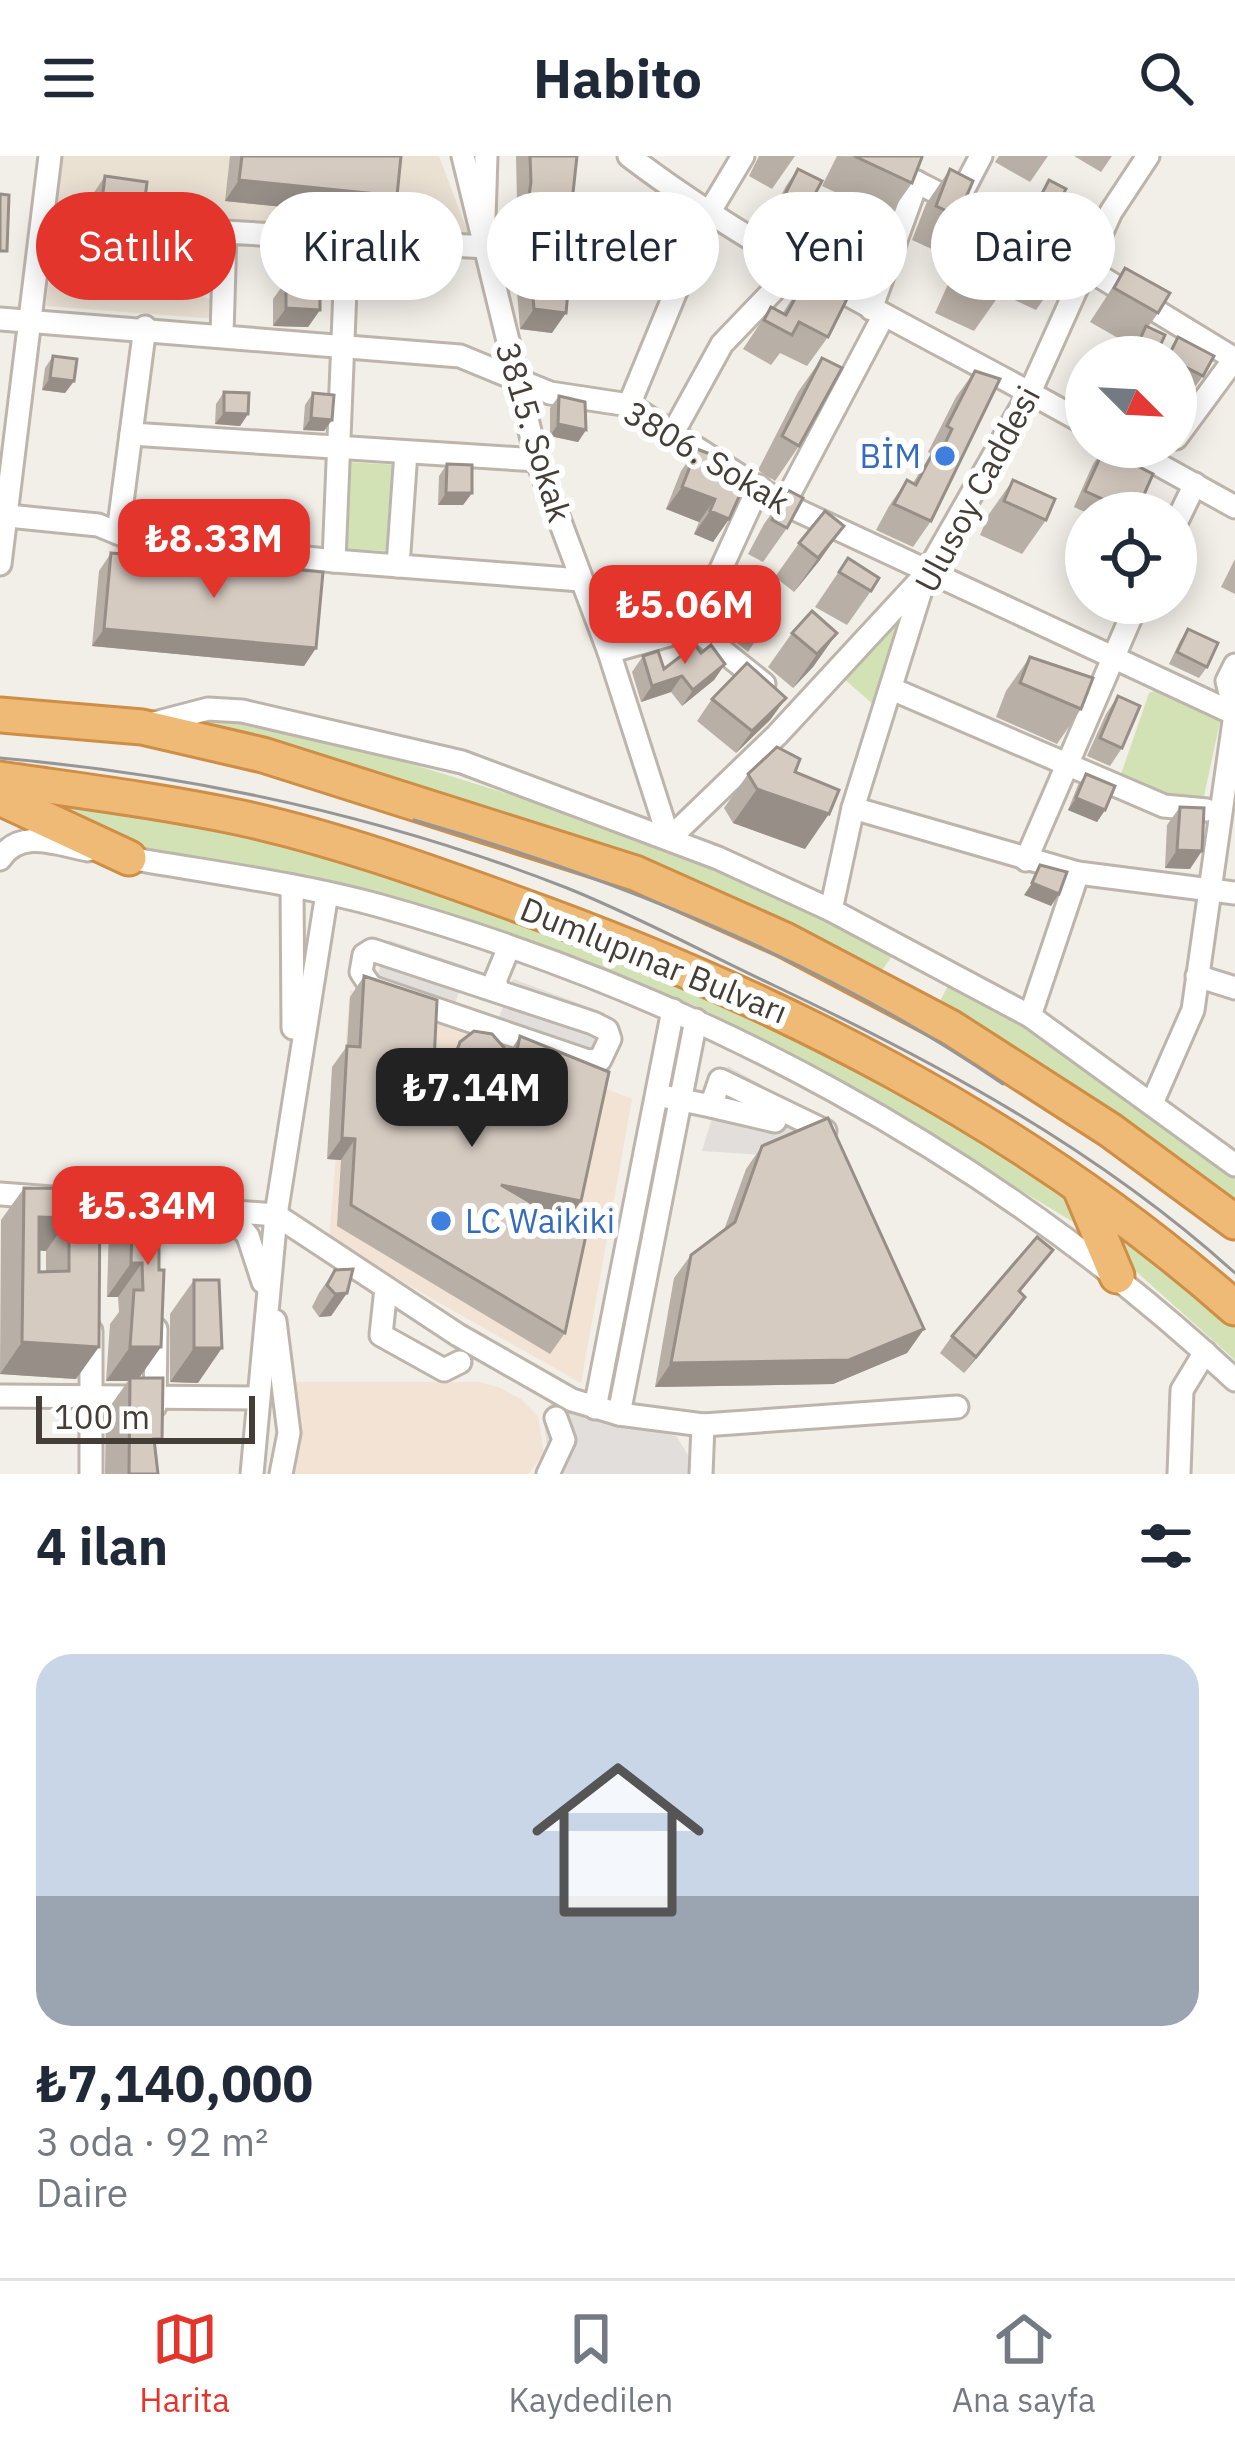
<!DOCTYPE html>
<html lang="tr">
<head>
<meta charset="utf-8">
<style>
  :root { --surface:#fff; --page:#f2f2f3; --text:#1f2937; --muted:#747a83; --line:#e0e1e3; --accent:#e4352c }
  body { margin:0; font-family:"IBM Plex Sans",sans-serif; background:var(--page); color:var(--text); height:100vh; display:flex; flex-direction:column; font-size:45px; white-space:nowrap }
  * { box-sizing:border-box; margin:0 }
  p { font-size:39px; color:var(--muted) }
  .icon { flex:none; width:66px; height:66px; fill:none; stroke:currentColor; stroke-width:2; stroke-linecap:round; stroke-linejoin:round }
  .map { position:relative; height:1318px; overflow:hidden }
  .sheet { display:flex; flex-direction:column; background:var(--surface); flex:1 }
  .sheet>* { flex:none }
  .hud { position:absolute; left:36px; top:36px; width:1164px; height:108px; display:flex; gap:24px }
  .needle { width:78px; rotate:114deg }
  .tools { position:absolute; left:1065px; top:180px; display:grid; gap:24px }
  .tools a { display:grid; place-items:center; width:132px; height:132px; border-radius:50%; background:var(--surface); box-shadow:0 6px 30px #0003; font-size:60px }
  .scale { position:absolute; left:36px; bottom:30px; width:219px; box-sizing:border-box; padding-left:12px; border:6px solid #453e37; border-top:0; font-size:33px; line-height:42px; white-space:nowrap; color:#453e37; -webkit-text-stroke:9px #fff; paint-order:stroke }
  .price { position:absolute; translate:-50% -102px; padding:0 27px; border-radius:24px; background:var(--accent); color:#fff; font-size:39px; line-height:78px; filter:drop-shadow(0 3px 6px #0008) }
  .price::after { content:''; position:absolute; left:50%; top:72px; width:36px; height:27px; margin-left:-18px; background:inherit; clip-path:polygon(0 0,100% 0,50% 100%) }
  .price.active { background:#222; color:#fff }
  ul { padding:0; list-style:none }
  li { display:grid; align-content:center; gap:24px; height:636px; padding:0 36px }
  li span { display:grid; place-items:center; height:372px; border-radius:36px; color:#555 }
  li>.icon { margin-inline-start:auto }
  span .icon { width:216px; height:216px; fill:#fffc; stroke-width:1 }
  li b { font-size:51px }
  h2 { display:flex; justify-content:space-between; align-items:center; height:144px; padding:0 36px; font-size:51px }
  .chip { padding:0 42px; border-radius:54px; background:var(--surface); box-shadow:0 6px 30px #0003; font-size:42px; line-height:108px }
  .chip.active { background:var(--accent); color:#fff }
  header { display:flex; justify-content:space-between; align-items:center; height:156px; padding:0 36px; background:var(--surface); font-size:54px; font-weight:800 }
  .menu { display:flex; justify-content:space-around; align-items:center; height:168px; border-top:3px solid var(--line); background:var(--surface); font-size:33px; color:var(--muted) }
  .menu a { display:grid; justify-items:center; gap:6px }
  .menu .active { color:var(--accent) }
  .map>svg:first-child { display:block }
</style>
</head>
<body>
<header><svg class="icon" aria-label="menu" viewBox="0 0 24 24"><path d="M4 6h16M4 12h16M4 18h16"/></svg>Habito<svg class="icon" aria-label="search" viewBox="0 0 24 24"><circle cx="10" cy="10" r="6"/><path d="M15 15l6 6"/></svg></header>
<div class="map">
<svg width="1235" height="1318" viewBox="0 0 1235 1318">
  <rect width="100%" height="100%" fill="#f2eee8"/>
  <g fill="#f2e3d5">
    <polygon points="350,834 632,943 581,1227 329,1084"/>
    <polygon points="292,1226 478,1226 498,1231 521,1243 538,1260 544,1298 528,1318 293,1318"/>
  </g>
  <polygon fill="#eae1d3" points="63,0 439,0 468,77 464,83 204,64 198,138 217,147 216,163 46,150"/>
  <g fill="#d2e2b4">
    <polygon points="345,306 399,309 392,395 340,393"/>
    <polygon points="909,450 875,550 842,521"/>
    <polygon points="1162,532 1222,556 1203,645 1172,643 1120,621 1149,537"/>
    <path d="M 223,561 L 327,582 L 648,681 L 895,796 L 882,814 C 656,694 435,629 189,566 Z"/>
    <polygon points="34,637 383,711 523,760 861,909 1069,1037 1088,1075 815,910 699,851 490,772 347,731 136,692 82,675"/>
    <polygon points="950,826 1022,869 1235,1021 1235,1048 1040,908 940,845"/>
    <polygon points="1094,1051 1235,1165 1235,1204 1121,1102"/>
  </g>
  <g fill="#e1dedc">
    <polygon points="389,784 468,811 453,853 375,827"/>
    <polygon points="513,823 605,857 589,901 497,867"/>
    <polygon points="728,910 828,967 765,999 702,995"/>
    <polygon points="554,1244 585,1261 676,1280 690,1302 692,1318 534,1318 548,1298 543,1259"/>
  </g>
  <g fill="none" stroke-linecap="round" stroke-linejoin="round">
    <g stroke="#bdb5ab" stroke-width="27">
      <g id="minor">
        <polyline points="463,0 537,304 609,496 669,683 777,579 926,418"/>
        <path d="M 629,0 C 771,108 931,180 1086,268"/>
        <polyline points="865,0 1086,112 1235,203"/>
        <polyline points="957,46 981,0"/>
        <polyline points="484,63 486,0"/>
        <polyline points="871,153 917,26"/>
        <polyline points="0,163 460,200 550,237 629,249 784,348 1235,558"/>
        <polyline points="222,179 225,76 486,91"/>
        <polyline points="629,249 707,60 743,0"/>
        <polyline points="674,275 722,188 795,112"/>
        <polyline points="131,278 537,304"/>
        <polyline points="1176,282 1235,202"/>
        <polyline points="1127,291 1235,351"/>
        <polyline points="784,348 884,159"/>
        <polyline points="8,360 98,369 130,382 334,405 581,424"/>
        <polyline points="1176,367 1195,328"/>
        <polyline points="118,377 145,171"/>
        <polyline points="334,405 347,85"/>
        <polyline points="0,408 50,0"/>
        <polyline points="398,410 406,296"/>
        <polyline points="694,472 764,528"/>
        <polyline points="609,496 694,472 759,330"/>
        <polyline points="892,533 1164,650 1207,654"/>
        <polyline points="147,569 208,553 242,555 462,606 718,702 831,754 1030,860 1235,1009"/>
        <polyline points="853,652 1078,717 1235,737"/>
        <path d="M 118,700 C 205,716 292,726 377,749 C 695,837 994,999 1235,1224"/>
        <path d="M 0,703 C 20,672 57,688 88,694"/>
        <polyline points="1026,704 1137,447"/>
        <polyline points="292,730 293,872"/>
        <polyline points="831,754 853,652 926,418 1030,236 1111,56 1148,0"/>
        <polygon points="372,794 593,867 607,874 610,883 600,904 588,905 371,831 361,816 364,799"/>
        <polyline points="1197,820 1235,832"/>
        <polyline points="498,833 495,825 509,791"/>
        <polyline points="1030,860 1078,717"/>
        <polyline points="662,940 711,950 720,924 825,975"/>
        <polyline points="1153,945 1193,854 1235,558 1227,525 1235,509"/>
        <polyline points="711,950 775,965"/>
        <polyline points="0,1038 276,1059 458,1179 572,1244 619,1258 703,1269 957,1251"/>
        <polyline points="226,1054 248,1080 263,1126"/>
        <polyline points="386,1132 381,1179 444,1214 460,1206"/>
        <polyline points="275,1165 289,1277 281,1318"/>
        <polyline points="0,1240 257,1242"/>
        <polyline points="155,1250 156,1173"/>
        <polyline points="595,1252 673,854"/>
        <polyline points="619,1258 696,864"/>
        <polyline points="91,1318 91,1175"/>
        <polyline points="252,1318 276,1059 327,737"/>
        <polyline points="548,1318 564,1284 556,1262"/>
        <polyline points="701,1318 703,1269"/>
        <polyline points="1179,1318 1182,1234 1205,1196"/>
      </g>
    </g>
    <g stroke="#ce8e46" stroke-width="39">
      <g id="highway">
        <polyline points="0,559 142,571 263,599 635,717 785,784 950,871 1110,974 1235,1066"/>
        <path d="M 0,623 C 81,635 162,645 242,662 C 333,682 423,714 511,746 C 774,840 1024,966 1235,1152"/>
        <polyline points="0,642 129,702"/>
        <polyline points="1080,1032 1117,1120"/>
      </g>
    </g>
    <use href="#minor" stroke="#fff" stroke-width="21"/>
    <use href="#highway" stroke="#efba75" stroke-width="33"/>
    <g stroke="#969696" stroke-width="3">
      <path d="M 0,602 C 193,619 386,661 567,732 C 637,760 705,797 773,829 C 938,907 1099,994 1235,1117"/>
      <path d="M 414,664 C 618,723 827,807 1003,928"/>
    </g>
  </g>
  <g fill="#b8afa6" fill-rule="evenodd">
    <polygon points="230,0 401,0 382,61 225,45"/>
    <polygon points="516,0 577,0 552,177 520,173 517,136 512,136 515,106 509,105 517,46"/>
    <polygon points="759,0 795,0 772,33 749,20"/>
    <polygon points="837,0 922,1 912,27 888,61 822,30"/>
    <polygon points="999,0 1048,0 1030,26 995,6"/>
    <polygon points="1074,0 1112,0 1101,16"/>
    <polygon points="798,13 802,62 790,80 767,67 786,30"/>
    <polygon points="950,13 958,60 934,94 912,84 926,48"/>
    <polygon points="105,20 123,134 81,129 93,38"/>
    <polygon points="1049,24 1052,60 1049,65 1060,120 1036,154 1004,139 1014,119 1009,116 998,141 974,175 935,157 953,117 977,83 983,85 1009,47 1029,56"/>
    <polygon points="322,84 339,110 331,122 312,121 313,96"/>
    <polygon points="813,110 828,181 807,210 780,197 771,209 743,193 771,151 783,157"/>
    <polygon points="1125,112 1158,157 1148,171 1155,201 1124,201 1132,190 1090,166"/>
    <polygon points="286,125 320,154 308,171 273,170 273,143"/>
    <polygon points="1178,181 1203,220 1194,232 1176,222 1176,201 1166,201"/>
    <polygon points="53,200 74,225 65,237 42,234 45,212"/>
    <polygon points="822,202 799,290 775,325 758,314 798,236"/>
    <polygon points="975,215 931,365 913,391 876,374 889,350 907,324 913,327 931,298 928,296 956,241"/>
    <polygon points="224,236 248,258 240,270 215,268 216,248"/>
    <polygon points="313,237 332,264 324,275 303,274 305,249"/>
    <polygon points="559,240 586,274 578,286 550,280 550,252"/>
    <polygon points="697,293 714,312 729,363 713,386 694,378 699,366 666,353 681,315"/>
    <polygon points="1104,293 1136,357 1087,357 1074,351 1093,308"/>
    <polygon points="447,308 472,337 463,349 438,349 439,320"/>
    <polygon points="1013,324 1046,364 1022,398 980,379 989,358"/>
    <polygon points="788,334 787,372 763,406 748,398 764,368"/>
    <polygon points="799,387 820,404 794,436 775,421"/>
    <polygon points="111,397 316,492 304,510 92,490 99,415"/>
    <polygon points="848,402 871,435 847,469 815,451"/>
    <polygon points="1235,403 1235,438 1221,431"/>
    <polygon points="739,431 760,478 748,496 716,470 727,448"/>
    <polygon points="1188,473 1207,511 1199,522 1169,508 1180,485"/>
    <polygon points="792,477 837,477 813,511 793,532 768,511"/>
    <polygon points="701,497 725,508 714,524 682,550 671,536 641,546 632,516 643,500 664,513"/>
    <polygon points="1030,501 1081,553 1057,588 996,561 1006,535"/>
    <polygon points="1118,540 1122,592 1110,610 1087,600 1106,558"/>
    <polygon points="786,542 770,564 736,597 697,565 712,543"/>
    <polygon points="748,618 805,693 733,667 724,652"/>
    <polygon points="1086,618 1105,654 1097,666 1068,654 1078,629"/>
    <polygon points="1180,651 1190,713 1165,712 1167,669"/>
    <path d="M 364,820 L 432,947 L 442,930 L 438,929 L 445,907 L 460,886 L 509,897 L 520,880 L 581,1045 L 566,1066 L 561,1064 L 565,1177 L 550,1198 L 337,1070 L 341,1004 L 327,1003 L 332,911 L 347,890 L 350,841 ZM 457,934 L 482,941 L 481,956 L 461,954 Z"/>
    <polygon points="762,990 924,1173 907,1197 833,1228 655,1231 674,1122 691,1099 724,1074 746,1013"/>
    <path d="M 24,1032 L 100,1033 L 76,1223 L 0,1218 L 1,1064 ZM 39,1094 L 46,1095 L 46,1115 L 39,1116 Z"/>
    <polygon points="133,1033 159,1072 139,1222 155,1292 158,1318 105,1318 106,1256 128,1225 106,1225 110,1168 119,1156 118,1141 107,1141 109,1068"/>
    <polygon points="1053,1094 1020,1136 1014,1157 964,1217 940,1197 952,1180"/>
    <polygon points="335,1114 347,1137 331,1160 319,1161 312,1151 319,1137"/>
    <polygon points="194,1124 198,1227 170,1226 170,1158"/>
  </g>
  <g fill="#968e87">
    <polygon points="239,24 397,40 382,61 225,45"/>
    <polygon points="522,86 529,87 515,106 509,105"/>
    <polygon points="320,109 339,110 331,122 312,121"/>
    <polygon points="94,111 136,117 123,134 81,129"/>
    <polygon points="526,116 531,117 517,136 512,136"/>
    <polygon points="286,152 320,154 308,171 273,170"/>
    <polygon points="534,153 566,157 552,177 520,173"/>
    <polygon points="50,222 74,225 65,237 42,234"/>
    <polygon points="224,257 248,258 240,270 215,268"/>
    <polygon points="311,262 332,264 324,275 303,274"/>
    <polygon points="558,268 586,274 578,286 550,280"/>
    <polygon points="682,331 715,343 699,366 666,353"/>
    <polygon points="446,337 472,337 463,349 438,349"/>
    <polygon points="710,355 729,363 713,386 694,378"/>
    <polygon points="844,370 820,404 794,436 818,402"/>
    <polygon points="104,473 316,492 304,510 92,490"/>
    <polygon points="837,477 813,511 793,532 817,498"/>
    <polygon points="725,508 714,524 682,550 693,534"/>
    <polygon points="682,520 671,536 641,546 652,530"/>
    <polygon points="786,542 770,564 736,597 752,575"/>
    <polygon points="757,633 829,658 805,693 733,667"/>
    <polygon points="1076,642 1105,654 1097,666 1068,654"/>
    <polygon points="1177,694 1202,695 1190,713 1165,712"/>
    <polygon points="1032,727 1059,738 1051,750 1024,739"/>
    <polygon points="452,909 496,920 482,941 445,931 448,921 442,930 438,929"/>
    <polygon points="342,982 355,983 341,1004 327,1003"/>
    <polygon points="501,1029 581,1045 566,1066 487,1049"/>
    <polygon points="39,1061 69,1062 46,1095 23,1094"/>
    <polygon points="131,1107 142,1107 118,1141 107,1141"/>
    <polygon points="347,1137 331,1160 319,1161 335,1138"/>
    <polygon points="1025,1141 1014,1157 964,1217 976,1201"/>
    <polygon points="924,1173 907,1197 833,1228 655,1231 671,1207"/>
    <polygon points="22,1186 99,1191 76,1223 0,1218"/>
    <polygon points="130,1191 161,1191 137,1225 130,1222 128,1225 106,1225"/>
    <polygon points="194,1192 222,1192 198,1227 170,1226"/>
  </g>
  <g fill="#d6cbc1" stroke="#968e87" stroke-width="3" fill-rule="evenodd">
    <polygon points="242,0 401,0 397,40 239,24"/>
    <polygon points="530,0 577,0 566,101 571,102 566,157 534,153 531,117 526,116 529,87 522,86 531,26"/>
    <polygon points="854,0 921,0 922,1 912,27"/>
    <polygon points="798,13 822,25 802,62 779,50"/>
    <polygon points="950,13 973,25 958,60 936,50"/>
    <polygon points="105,20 147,26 136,117 94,111"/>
    <polygon points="1049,24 1066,33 1052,60 1035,51"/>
    <polygon points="0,38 9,39 7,95 0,95"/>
    <polygon points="1009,47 1080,79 1060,120 1028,105 1038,84 1000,66"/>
    <polygon points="977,83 1017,99 998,141 959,123"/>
    <polygon points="322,84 340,85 339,110 320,109"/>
    <polygon points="813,110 853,131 828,181 799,166 792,179 764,164 771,151 786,159"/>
    <polygon points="1125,112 1170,137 1158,157 1114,132"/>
    <polygon points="286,125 320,125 320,154 286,152"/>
    <polygon points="1146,170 1165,179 1155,201 1132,201"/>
    <polygon points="1178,181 1214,200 1203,220 1176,206 1176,201 1168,201"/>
    <polygon points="53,200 77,203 74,225 50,222"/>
    <polygon points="822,202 842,212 799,290 782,280"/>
    <polygon points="975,215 1000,223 931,365 894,348 907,324 916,329 936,291 942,294 952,273 947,270"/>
    <polygon points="224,236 249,237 248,258 224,257"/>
    <polygon points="313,237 334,239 332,264 311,262"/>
    <polygon points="559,240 585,246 586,274 558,268"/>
    <polygon points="697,293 718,301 714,312 746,325 729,363 710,355 715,343 682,331"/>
    <polygon points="1104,293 1153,318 1136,357 1119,357 1122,352 1085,335"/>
    <polygon points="447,308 472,309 472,337 446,337"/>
    <polygon points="1013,324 1055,343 1046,364 1004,345"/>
    <polygon points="788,334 803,342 787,372 772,364"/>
    <polygon points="825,355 844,370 818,402 799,387"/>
    <polygon points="111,397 323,416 316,492 104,473"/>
    <polygon points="848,402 879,422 871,435 839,416"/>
    <polygon points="739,431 753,446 768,449 760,478 728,453"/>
    <polygon points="812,455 837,477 817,498 792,477"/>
    <polygon points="1188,473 1218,487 1207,511 1177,496"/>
    <polygon points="695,489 701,497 711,489 725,508 693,534 682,520 652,530 643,500 658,495 664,513"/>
    <polygon points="1030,501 1093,522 1081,553 1020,527"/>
    <polygon points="747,507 786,542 752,575 712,543"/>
    <polygon points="1118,540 1140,550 1122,592 1100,582"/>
    <polygon points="777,591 800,603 795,616 839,634 829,658 757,633 748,618"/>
    <polygon points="1086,618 1115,630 1105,654 1076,642"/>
    <polygon points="1180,651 1204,652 1202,695 1177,694"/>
    <polygon points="1040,709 1067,716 1059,738 1032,727"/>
    <polygon points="364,820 437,844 431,969 448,921 459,938 461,954 493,956 496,920 452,909 460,886 474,875 492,878 515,904 520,880 609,916 581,1045 501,1029 586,1079 565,1177 351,1049 355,983 342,982 347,890 360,891"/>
    <polygon points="828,962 924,1173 849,1204 671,1207 691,1099 735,1066 762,990"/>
    <path d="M 24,1032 L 100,1033 L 99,1191 L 22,1186 ZM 39,1061 L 69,1062 L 69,1115 L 39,1116 Z"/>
    <polygon points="133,1033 166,1035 165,1064 159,1064 159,1114 164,1114 161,1191 130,1191 134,1134 143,1134 142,1107 131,1107"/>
    <polygon points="1037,1081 1053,1094 1019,1135 1025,1141 976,1201 952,1180"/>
    <polygon points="353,1113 347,1137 335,1138 327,1129 335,1114"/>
    <polygon points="194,1124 219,1124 222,1192 194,1192"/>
    <polygon points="130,1222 163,1222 162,1283 154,1283 158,1318 129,1318"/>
  </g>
  <g fill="#3f7fe0" stroke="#fff" stroke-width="4.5">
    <circle cx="945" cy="300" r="12"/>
    <circle cx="441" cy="1065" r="12"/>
  </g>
  <g text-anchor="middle" stroke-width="12" stroke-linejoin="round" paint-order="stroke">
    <g font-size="33" fill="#453e37" stroke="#fff">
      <text transform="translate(534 276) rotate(73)" y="12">3815. Sokak</text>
      <text transform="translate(707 301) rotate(31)" y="12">3806. Sokak</text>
      <text transform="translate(977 333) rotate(-62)" y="12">Ulusoy Caddesi</text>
      <text transform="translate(654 804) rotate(22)" y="12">Dumlupınar Bulvarı</text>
    </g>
    <g font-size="33" fill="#366cbe" stroke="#fff" text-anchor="end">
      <text x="921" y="312">BİM</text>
      <text x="465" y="1077" text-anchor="start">LC Waikiki</text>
    </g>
  </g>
</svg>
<div class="tools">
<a><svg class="needle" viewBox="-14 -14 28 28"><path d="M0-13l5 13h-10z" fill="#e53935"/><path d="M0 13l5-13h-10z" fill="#747a83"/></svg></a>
<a><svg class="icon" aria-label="locate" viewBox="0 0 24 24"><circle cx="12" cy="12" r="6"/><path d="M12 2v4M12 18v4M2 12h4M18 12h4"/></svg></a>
</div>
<div class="scale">100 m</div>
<b class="price" style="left:214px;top:445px">₺8.33M</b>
<b class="price" style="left:685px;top:511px">₺5.06M</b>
<b class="price active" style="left:472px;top:994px">₺7.14M</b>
<b class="price" style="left:148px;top:1112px">₺5.34M</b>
<div class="hud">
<a class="chip active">Satılık</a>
<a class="chip">Kiralık</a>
<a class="chip">Filtreler</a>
<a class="chip">Yeni</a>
<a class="chip">Daire</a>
</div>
</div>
<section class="sheet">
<h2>4 ilan<svg class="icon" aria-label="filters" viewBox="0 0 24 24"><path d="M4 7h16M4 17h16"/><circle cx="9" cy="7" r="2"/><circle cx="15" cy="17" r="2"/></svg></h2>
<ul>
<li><span style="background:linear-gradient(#c9d6e8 65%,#9aa5b1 0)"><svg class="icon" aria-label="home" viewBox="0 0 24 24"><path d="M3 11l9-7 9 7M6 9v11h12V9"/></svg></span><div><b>₺7,140,000</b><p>3 oda · 92 m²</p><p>Daire</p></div></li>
</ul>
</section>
<nav class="menu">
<a class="active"><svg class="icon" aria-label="map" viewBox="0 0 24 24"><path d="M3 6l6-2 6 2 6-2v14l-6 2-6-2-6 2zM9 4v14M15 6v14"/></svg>Harita</a>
<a><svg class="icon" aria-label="saved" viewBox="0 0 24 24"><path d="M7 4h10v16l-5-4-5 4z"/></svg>Kaydedilen</a>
<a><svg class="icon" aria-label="home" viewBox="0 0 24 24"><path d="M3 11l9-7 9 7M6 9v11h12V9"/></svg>Ana sayfa</a>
</nav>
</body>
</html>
